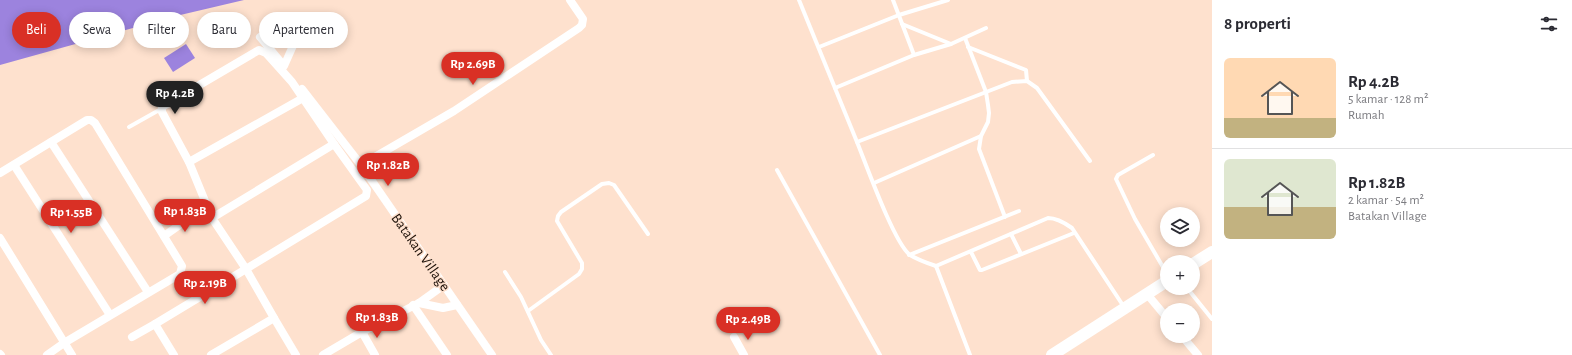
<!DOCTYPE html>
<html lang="id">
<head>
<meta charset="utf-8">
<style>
  :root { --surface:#fff; --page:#f2f2f3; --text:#2b2b33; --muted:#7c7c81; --line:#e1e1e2; --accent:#d93025 }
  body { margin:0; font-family:"Alegreya Sans",sans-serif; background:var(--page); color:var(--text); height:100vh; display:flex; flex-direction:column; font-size:15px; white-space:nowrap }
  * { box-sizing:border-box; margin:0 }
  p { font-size:13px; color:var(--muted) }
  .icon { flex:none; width:22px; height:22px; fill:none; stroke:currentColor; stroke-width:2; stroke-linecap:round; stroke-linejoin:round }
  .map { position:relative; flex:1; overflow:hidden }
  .details { display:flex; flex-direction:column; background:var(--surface); width:360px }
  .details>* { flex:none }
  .banner { position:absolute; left:12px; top:12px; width:380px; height:36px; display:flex; gap:8px }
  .fabs { position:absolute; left:1160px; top:207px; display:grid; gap:8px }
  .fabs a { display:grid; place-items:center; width:40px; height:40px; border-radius:50%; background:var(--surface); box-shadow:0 2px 10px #0003; font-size:20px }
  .price { position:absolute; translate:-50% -34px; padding:0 9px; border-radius:14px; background:var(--accent); color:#fff; font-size:13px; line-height:26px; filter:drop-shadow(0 1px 2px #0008) }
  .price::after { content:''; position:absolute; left:50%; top:24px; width:12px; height:9px; margin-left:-6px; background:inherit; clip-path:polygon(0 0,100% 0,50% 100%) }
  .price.on { background:#222; color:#fff }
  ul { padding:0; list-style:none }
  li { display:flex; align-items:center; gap:12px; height:100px; padding:0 12px }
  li+li { border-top:1px solid var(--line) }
  li span { display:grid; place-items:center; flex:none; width:112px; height:80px; border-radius:6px; color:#555 }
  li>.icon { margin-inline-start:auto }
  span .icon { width:48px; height:48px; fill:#fffc; stroke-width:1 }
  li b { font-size:17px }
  h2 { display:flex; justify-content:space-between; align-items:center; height:48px; padding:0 12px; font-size:17px }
  .chip { padding:0 14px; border-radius:18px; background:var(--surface); box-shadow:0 2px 10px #0003; font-size:14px; line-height:36px }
  .chip.on { background:var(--accent); color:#fff }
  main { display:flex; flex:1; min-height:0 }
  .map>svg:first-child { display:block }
</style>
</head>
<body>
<main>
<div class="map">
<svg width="1212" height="355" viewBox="0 0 1212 355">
  <rect width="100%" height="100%" fill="#fee1ce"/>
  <g fill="#9c83de">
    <polygon points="0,0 244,0 176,16 0,65"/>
    <polygon points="186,44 195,58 173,72 164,58"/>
  </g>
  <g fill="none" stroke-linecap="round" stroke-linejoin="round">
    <g stroke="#fff" stroke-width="4">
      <polyline points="799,0 857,142"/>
      <polyline points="893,0 914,55 951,44 986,28"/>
      <polyline points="902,24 951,44"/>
      <polyline points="965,38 986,92 988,105 989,113 988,122 981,136 979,149 1005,217"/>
      <polyline points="819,47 899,15 948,0"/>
      <polyline points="968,47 1026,70 1027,81"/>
      <polyline points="835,88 914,55"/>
      <polyline points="129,127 161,109"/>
      <polyline points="1153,155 1118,175 1116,179 1135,219 1167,274"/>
      <polyline points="777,170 880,355"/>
      <polyline points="874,183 981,136"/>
      <polyline points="1011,234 1021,254"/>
      <polyline points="971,252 980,270 982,270 1074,233"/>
      <polyline points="909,255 1019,211"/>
      <path d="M 936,266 L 1048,218 C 1057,218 1065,223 1072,228 L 1124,307"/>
      <polyline points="505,272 521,297 541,340 551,355"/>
      <polyline points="1187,288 1212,319"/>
      <polyline points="528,311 579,274 582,269 582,263 557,221 558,216 561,212 602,184 609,183 614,185 648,234"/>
      <path d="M 970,355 L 936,266 C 927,263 918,260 910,255 C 894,243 866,164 857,142 L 1012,82 L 1027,81 L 1037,88 L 1090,161"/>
    </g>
    <g stroke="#fff" stroke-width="8">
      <polyline points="260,37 280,61"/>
      <polyline points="284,66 296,39 299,24"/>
      <polyline points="302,89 361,165 492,355"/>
      <polyline points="51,142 148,292"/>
      <polyline points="189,162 303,98"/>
      <polyline points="14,165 110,315"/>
      <polyline points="361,165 454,111 579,28 582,25 583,19 570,0"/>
      <polyline points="0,173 87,120 91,120 95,123 182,266 180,274 64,343 47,355"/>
      <polyline points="164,236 195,214"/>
      <polyline points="0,238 72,355"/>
      <polyline points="1147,294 1167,318"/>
      <polyline points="419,303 443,308 457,305"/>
      <polyline points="413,305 447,355"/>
      <polyline points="274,318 296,355"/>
      <polyline points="155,324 246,269 212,218 189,162 162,112 162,107 259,50 266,53 292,82 334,144 212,218"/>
      <polyline points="362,332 375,355"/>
      <polyline points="1182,336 1198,355"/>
      <polyline points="132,337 155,324 174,355"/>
      <polyline points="734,337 744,355"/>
      <polyline points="0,354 1,355"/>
      <polyline points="211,355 274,318 246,269 366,196 367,190 334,144"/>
      <polyline points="323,355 362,332 419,303 444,285"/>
    </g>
    <g stroke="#fff" stroke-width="12">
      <polyline points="1193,264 1212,252"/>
      <polyline points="1052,355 1167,281"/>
    </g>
  </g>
  <g text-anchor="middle" stroke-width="3" stroke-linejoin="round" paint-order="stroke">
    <g font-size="15" fill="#1c1008" stroke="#fee1ce">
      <text transform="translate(421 252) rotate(55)" y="5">Batakan Village</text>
    </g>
  </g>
</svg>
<div class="fabs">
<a><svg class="icon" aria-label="layers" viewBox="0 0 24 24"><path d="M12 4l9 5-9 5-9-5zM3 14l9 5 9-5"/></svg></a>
<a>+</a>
<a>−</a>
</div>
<b class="price" style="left:473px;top:86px">Rp 2.69B</b>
<b class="price on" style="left:175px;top:115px">Rp 4.2B</b>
<b class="price" style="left:388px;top:187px">Rp 1.82B</b>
<b class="price" style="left:185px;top:233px">Rp 1.83B</b>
<b class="price" style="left:71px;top:234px">Rp 1.55B</b>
<b class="price" style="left:205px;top:305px">Rp 2.19B</b>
<b class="price" style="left:377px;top:339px">Rp 1.83B</b>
<b class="price" style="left:748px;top:341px">Rp 2.49B</b>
<div class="banner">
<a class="chip on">Beli</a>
<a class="chip">Sewa</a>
<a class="chip">Filter</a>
<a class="chip">Baru</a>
<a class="chip">Apartemen</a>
</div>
</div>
<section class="details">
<h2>8 properti<svg class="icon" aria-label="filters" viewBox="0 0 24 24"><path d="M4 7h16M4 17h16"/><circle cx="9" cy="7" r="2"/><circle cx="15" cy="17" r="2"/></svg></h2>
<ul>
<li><span style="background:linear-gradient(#ffd9b3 75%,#c2b280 0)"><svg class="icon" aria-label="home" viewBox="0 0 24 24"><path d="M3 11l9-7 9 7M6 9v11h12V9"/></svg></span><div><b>Rp 4.2B</b><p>5 kamar · 128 m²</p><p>Rumah</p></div></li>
<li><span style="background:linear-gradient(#dfe7d0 60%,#c2b280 0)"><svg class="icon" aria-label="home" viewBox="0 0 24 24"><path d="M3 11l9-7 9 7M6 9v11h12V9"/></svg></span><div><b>Rp 1.82B</b><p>2 kamar · 54 m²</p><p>Batakan Village</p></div></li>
</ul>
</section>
</main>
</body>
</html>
